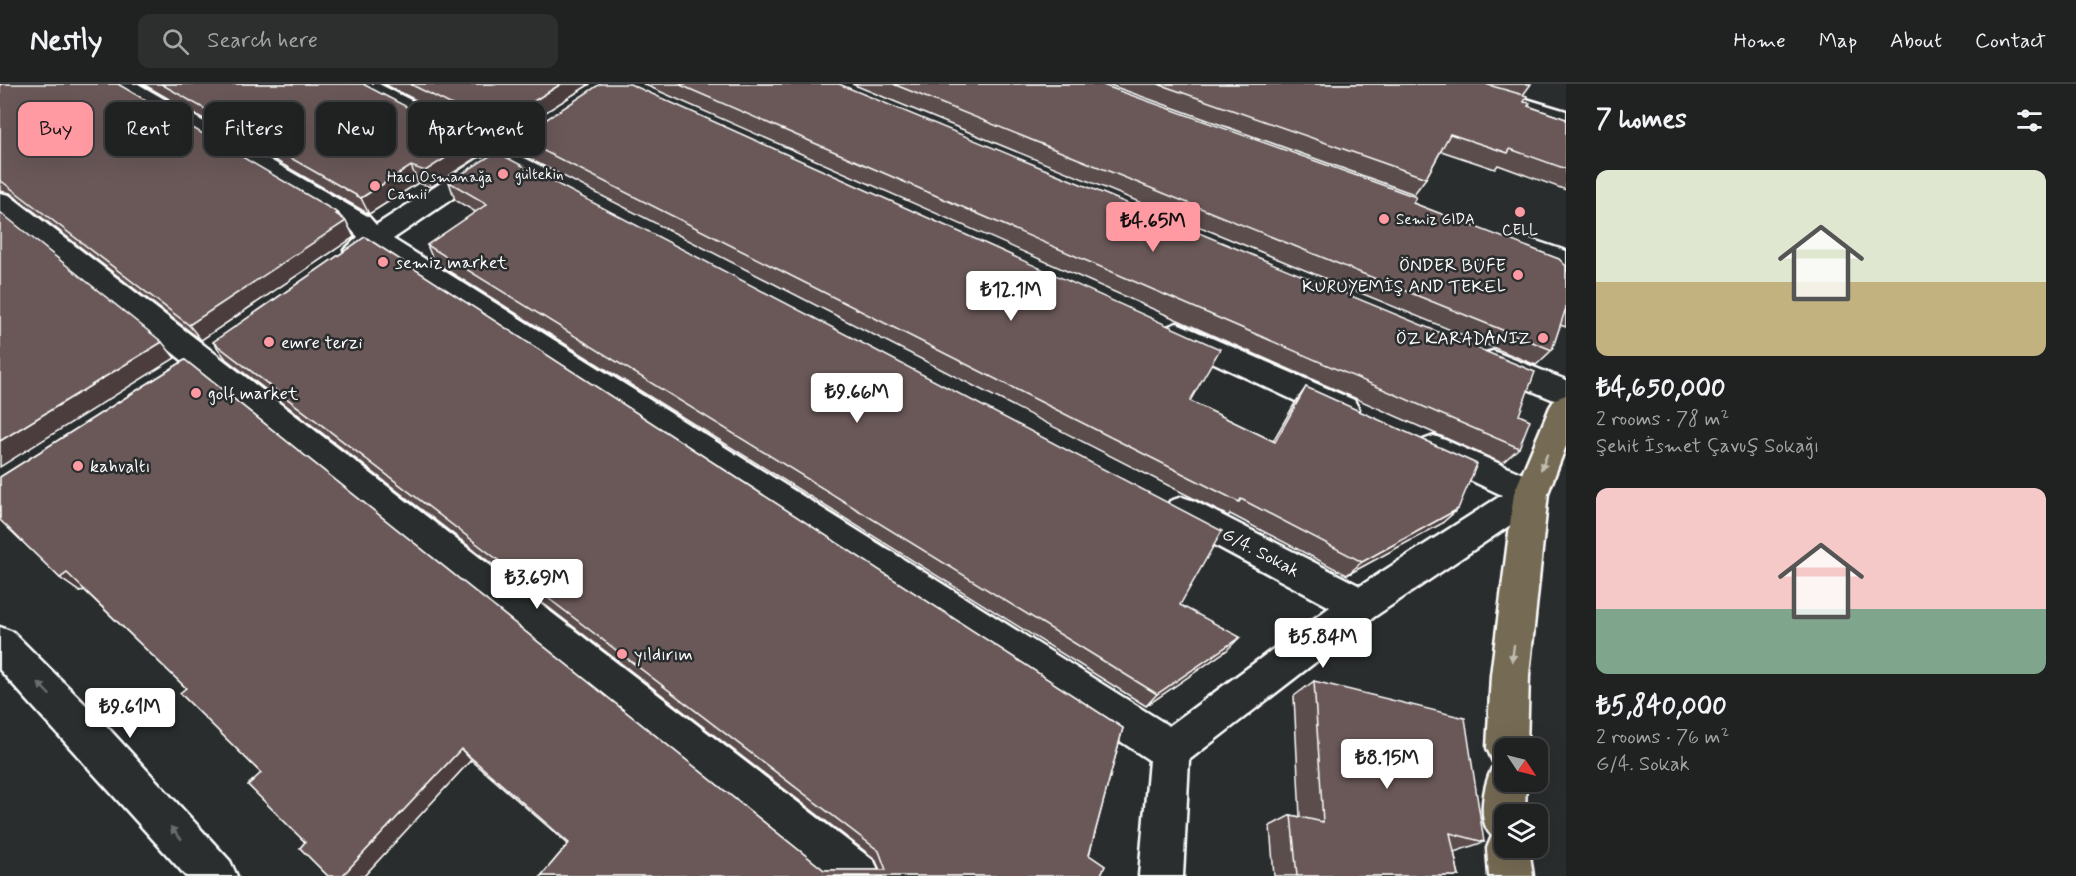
<!DOCTYPE html>
<html lang="en">
<head>
<meta charset="utf-8">
<style>
  :root { --surface:#202222; --page:#2d2f2f; --text:#f1f3f6; --muted:#a2a4a5; --line:#3d3f40; --accent:#ff9aa2 }
  body { margin:0; font-family:Mynerve,sans-serif; background:var(--page); color:var(--text); height:100vh; display:flex; flex-direction:column; font-size:22px; white-space:nowrap }
  * { box-sizing:border-box; margin:0 }
  p { font-size:20px; color:var(--muted) }
  .icon { flex:none; width:33px; height:33px; fill:none; stroke:currentColor; stroke-width:2; stroke-linecap:round; stroke-linejoin:round }
  .map { position:relative; flex:1; overflow:hidden }
  .side { display:flex; flex-direction:column; background:var(--surface); width:510px }
  .side>* { flex:none }
  .banner { position:absolute; left:18px; top:18px; width:570px; height:54px; display:flex; gap:12px }
  .needle { width:39px; rotate:125deg }
  .tools { position:absolute; left:1494px; top:654px; display:grid; gap:12px }
  .tools a { display:grid; place-items:center; width:54px; height:54px; border-radius:12px; background:var(--surface); box-shadow:0 6px 24px #0002,0 0 0 2px var(--line); font-size:30px }
  .price { position:absolute; translate:-50% -51px; padding:0 14px; border-radius:6px; background:#fff; color:#222; font-size:20px; line-height:39px; filter:drop-shadow(0 2px 3px #0008) }
  .price::after { content:''; position:absolute; left:50%; top:36px; width:18px; height:14px; margin-left:-9px; background:inherit; clip-path:polygon(0 0,100% 0,50% 100%) }
  .price.active { background:var(--accent); color:#111 }
  ul { padding:0; list-style:none }
  li { display:grid; align-content:center; gap:12px; height:318px; padding:0 30px }
  li span { display:grid; place-items:center; height:186px; border-radius:12px; color:#555 }
  li>.icon { margin-inline-start:auto }
  span .icon { width:108px; height:108px; fill:#fffc; stroke-width:1 }
  li b { font-size:26px }
  h2 { display:flex; justify-content:space-between; align-items:center; height:72px; padding:0 30px; font-size:26px }
  .pill { padding:0 21px; border-radius:12px; background:var(--surface); box-shadow:0 6px 24px #0002,0 0 0 2px var(--line); font-size:21px; line-height:54px }
  .pill.active { background:var(--accent); color:#111 }
  header { display:flex; align-items:center; gap:36px; box-sizing:border-box; height:84px; padding:0 30px; background:var(--surface); border-bottom:2px solid var(--line) }
  header strong { font-size:28px }
  nav { display:flex; gap:33px; margin-inline-start:auto; font-size:21px }
  .search { width:420px; height:54px; background:var(--page); display:flex; align-items:center; gap:15px; box-sizing:border-box; padding:0 21px; border-radius:12px; color:var(--muted); font-size:22px }
  main { display:flex; flex:1; min-height:0 }
  .map>svg:first-child { display:block }
</style>
</head>
<body>
<header>
<strong>Nestly</strong>
<div class="search"><svg class="icon" aria-label="search" viewBox="0 0 24 24"><circle cx="10" cy="10" r="6"/><path d="M15 15l6 6"/></svg>Search here</div>
<nav><a>Home</a><a>Map</a><a>About</a><a>Contact</a></nav>
</header>
<main>
<div class="map">
<svg width="1566" height="792" viewBox="0 0 1566 792">
  <rect width="100%" height="100%" fill="#2a2d2e"/>
  <filter id="ink" filterUnits="userSpaceOnUse"><feTurbulence type="fractalNoise" baseFrequency=".0167" numOctaves="2"/><feDisplacementMap in="SourceGraphic" scale="12" xChannelSelector="R" yChannelSelector="G"/><feConvolveMatrix kernelMatrix="1 2 1 2 8 2 1 2 1" color-interpolation-filters="sRGB"/></filter>
  <g filter="url(#ink)">
    <g fill="none" stroke-linecap="round" stroke-linejoin="round">
      <g stroke="#fff" stroke-width="5">
        <g id="minor">
          <polygon points="111,0 138,0 369,133 376,141 478,75 485,73 354,5 351,0 379,0 544,84 547,89 544,94 535,97 526,94 499,80 496,85 393,155 1169,642 1330,523 1170,437 1165,427 1170,417 1182,413 1194,417 1360,502 1502,411 1423,374 1418,365 1423,356 1434,352 1445,356 1543,399 1548,409 1543,419 1374,533 1189,676 1183,792 1139,792 1149,676 374,167 357,175 347,172 344,166 358,153 351,145 114,5"/>
          <polygon points="1442,0 1477,0 1566,27 1566,42 1445,5"/>
          <polygon points="0,109 9,111 874,777 881,792 824,792 0,130"/>
          <polygon points="1518,151 1566,167 1566,186 1509,166 1505,160 1509,154"/>
          <polygon points="1177,239 1354,316 1359,325 1354,334 1343,337 1332,334 1167,257 1162,250 1167,243"/>
          <polygon points="1493,267 1566,296 1566,321 1482,286 1478,278 1482,270"/>
          <polygon points="0,543 13,548 99,634 230,777 237,792 186,792 0,586"/>
        </g>
      </g>
      <g stroke="#fff" stroke-width="5">
        <path id="major" d="M 1566,311 L 1566,362 L 1548,409 L 1529,591 L 1527,664 L 1504,664 L 1504,698 L 1526,698 L 1525,730 L 1504,730 L 1504,764 L 1529,764 L 1533,792 L 1489,792 L 1487,764 L 1492,752 C 1476,737 1484,701 1492,684 L 1499,681 L 1493,678 L 1487,664 L 1491,591 L 1514,409 L 1550,323 L 1555,315 Z"/>
      </g>
      <use href="#minor" fill="#2a2d2e" fill-rule="evenodd"/>
      <use href="#major" fill="#746b52" fill-rule="evenodd"/>
    </g>
    <g fill="#5c4d4d" stroke="#fff" stroke-width="1.5">
      <polygon points="0,0 338,129 341,133 346,137 354,153 201,256 10,109 0,107"/>
      <polygon points="143,0 363,0 478,73 431,103 418,99 369,130"/>
      <polygon points="384,0 590,0 499,58"/>
      <polygon points="643,0 839,0 1519,331 1519,364 1502,379"/>
      <polygon points="852,0 1100,0 1413,119 1566,182 1566,243 1560,241 1552,266 1536,281"/>
      <polygon points="1107,0 1531,0 1523,11 1524,18 1528,22 1566,35 1566,106 1498,81 1495,85 1441,67 1426,94 1414,110"/>
      <polygon points="518,54 1190,317 1273,357 1295,319 1306,303 1458,425 1441,440 1347,491 1230,430 1228,432 522,71"/>
      <polygon points="496,68 1227,566 1146,622 434,178 427,161 476,128 455,116 449,98"/>
      <polygon points="365,153 1123,644 1089,771 1105,782 1100,792 541,792 568,760 471,676 364,792 328,792 300,764 305,758 248,701 261,689 180,609 186,604 84,506 80,508 60,494 0,436 0,393 185,276 824,786 880,786 875,775 226,275 213,258"/>
      <polygon points="1314,597 1484,758 1454,768 1459,792 1274,792 1270,742 1291,731 1300,733 1294,612"/>
    </g>
    <g fill="#4b3e3e" stroke="#fff" stroke-width="1.5">
      <polygon points="561,0 590,0 499,58 494,42"/>
      <polygon points="472,57 478,73 431,103 425,87"/>
      <polygon points="411,82 418,99 369,130 361,114"/>
      <polygon points="338,129 343,139 346,137 354,153 201,256 189,241"/>
      <polygon points="162,258 175,274 0,383 0,357"/>
      <polygon points="1458,425 1441,440 1347,491 1362,478"/>
      <polygon points="67,489 87,504 80,508 60,494"/>
      <polygon points="1240,553 1227,566 1146,622 1157,610"/>
      <polygon points="461,665 471,676 364,792 342,792"/>
    </g>
    <g fill="#6b5959" stroke="#fff" stroke-width="1.5">
      <polygon points="0,0 118,0 338,129 336,130 346,137 189,241 0,96"/>
      <polygon points="161,0 363,0 472,57 425,87 411,82 361,114"/>
      <polygon points="410,0 561,0 494,42"/>
      <polygon points="600,0 630,0 1220,265 1190,317 1275,358 1306,303 1477,380 1458,425 1362,478 1241,415 1239,418 518,54"/>
      <polygon points="678,0 839,0 1535,288 1519,331 1530,336 1519,364"/>
      <polygon points="893,0 1100,0 1416,113 1413,119 1559,175 1566,182 1566,224 1552,266"/>
      <polygon points="1158,0 1485,0 1527,12 1524,18 1530,19 1528,22 1566,35 1566,85 1510,65 1508,69 1450,50 1426,94"/>
      <polygon points="496,68 1222,447 1180,521 1240,553 1157,610 427,161 487,120 449,98"/>
      <polygon points="0,128 162,258 0,357"/>
      <polygon points="365,153 1123,644 1089,771 1105,782 1100,792 541,792 569,759 461,665 342,792 328,792 300,764 305,758 248,701 261,689 180,609 186,604 67,489 60,494 0,436 0,393 185,276 824,786 886,786 879,767 213,258"/>
      <polygon points="1314,597 1465,634 1484,758 1450,749 1459,792 1297,792 1291,731 1323,738"/>
    </g>
    <defs><path id="oneway-solid" d="M-6-.8H1V-3.2L6.5 0L1 3.2V.8H-6Z" transform="scale(1.5)"/></defs>
    <g fill="#c0bcb1">
      <use href="#oneway-solid" transform="translate(1544 378) rotate(112)"/>
      <use href="#oneway-solid" transform="translate(1513 569) rotate(97)"/>
    </g>
    <g fill="#6a6c6d">
      <use href="#oneway-solid" transform="translate(44 605) rotate(-134)"/>
      <use href="#oneway-solid" transform="translate(176 749) rotate(-132)"/>
    </g>
  </g>
  <g fill="#ff9aa2" stroke="#2a2d2e" stroke-width="2">
    <circle cx="503" cy="90" r="6"/>
    <circle cx="375" cy="102" r="6"/>
    <circle cx="1520" cy="128" r="6"/>
    <circle cx="1384" cy="135" r="6"/>
    <circle cx="383" cy="178" r="6"/>
    <circle cx="1518" cy="191" r="6"/>
    <circle cx="1543" cy="254" r="6"/>
    <circle cx="269" cy="258" r="6"/>
    <circle cx="196" cy="309" r="6"/>
    <circle cx="78" cy="382" r="6"/>
    <circle cx="622" cy="570" r="6"/>
  </g>
  <g text-anchor="middle" stroke-width="5" stroke-linejoin="round" paint-order="stroke">
    <g font-size="15" fill="#fff" stroke="#2a2d2e" text-anchor="start">
      <text x="515" y="95">gültekin</text>
      <text x="387" y="98">Hacı Osmanağa<tspan x="387" dy="17">Camii</tspan></text>
      <text x="1396" y="140">Semiz GIDA</text>
      <text x="1520" y="151" text-anchor="middle">CELL</text>
    </g>
    <g font-size="18" fill="#fff" stroke="#2a2d2e" text-anchor="start">
      <text x="395" y="184">semiz market</text>
      <text x="1506" y="187" text-anchor="end">ÖNDER BÜFE<tspan x="1506" dy="21">KURUYEMİŞ AND TEKEL</tspan></text>
      <text x="1531" y="260" text-anchor="end">ÖZ KARADANIZ</text>
      <text x="281" y="264">emre terzi</text>
      <text x="208" y="315">golf market</text>
      <text x="90" y="388">kahvaltı</text>
      <text x="634" y="576">yıldırım</text>
    </g>
    <g font-size="18" fill="#fff" stroke="#2a2d2e">
      <text transform="translate(1261 468) rotate(28)" y="6">G/4. Sokak</text>
    </g>
  </g>
</svg>
<div class="tools">
<a><svg class="needle" viewBox="-14 -14 28 28"><path d="M0-13l5 13h-10z" fill="#e53935"/><path d="M0 13l5-13h-10z" fill="#a2a4a5"/></svg></a>
<a><svg class="icon" aria-label="layers" viewBox="0 0 24 24"><path d="M12 4l9 5-9 5-9-5zM3 14l9 5 9-5"/></svg></a>
</div>
<b class="price active" style="left:1153px;top:169px">₺4.65M</b>
<b class="price" style="left:1011px;top:238px">₺12.1M</b>
<b class="price" style="left:857px;top:340px">₺9.66M</b>
<b class="price" style="left:537px;top:526px">₺3.69M</b>
<b class="price" style="left:1323px;top:585px">₺5.84M</b>
<b class="price" style="left:130px;top:655px">₺9.61M</b>
<b class="price" style="left:1387px;top:706px">₺8.15M</b>
<div class="banner">
<a class="pill active">Buy</a>
<a class="pill">Rent</a>
<a class="pill">Filters</a>
<a class="pill">New</a>
<a class="pill">Apartment</a>
</div>
</div>
<section class="side">
<h2>7 homes<svg class="icon" aria-label="filters" viewBox="0 0 24 24"><path d="M4 7h16M4 17h16"/><circle cx="9" cy="7" r="2"/><circle cx="15" cy="17" r="2"/></svg></h2>
<ul>
<li><span style="background:linear-gradient(#dfe7d0 60%,#c2b280 0)"><svg class="icon" aria-label="home" viewBox="0 0 24 24"><path d="M3 11l9-7 9 7M6 9v11h12V9"/></svg></span><div><b>₺4,650,000</b><p>2 rooms · 78 m²</p><p>Şehit İsmet Çavuş Sokağı</p></div></li>
<li><span style="background:linear-gradient(#f6c9c9 65%,#7fa58c 0)"><svg class="icon" aria-label="home" viewBox="0 0 24 24"><path d="M3 11l9-7 9 7M6 9v11h12V9"/></svg></span><div><b>₺5,840,000</b><p>2 rooms · 76 m²</p><p>G/4. Sokak</p></div></li>
</ul>
</section>
</main>
</body>
</html>
